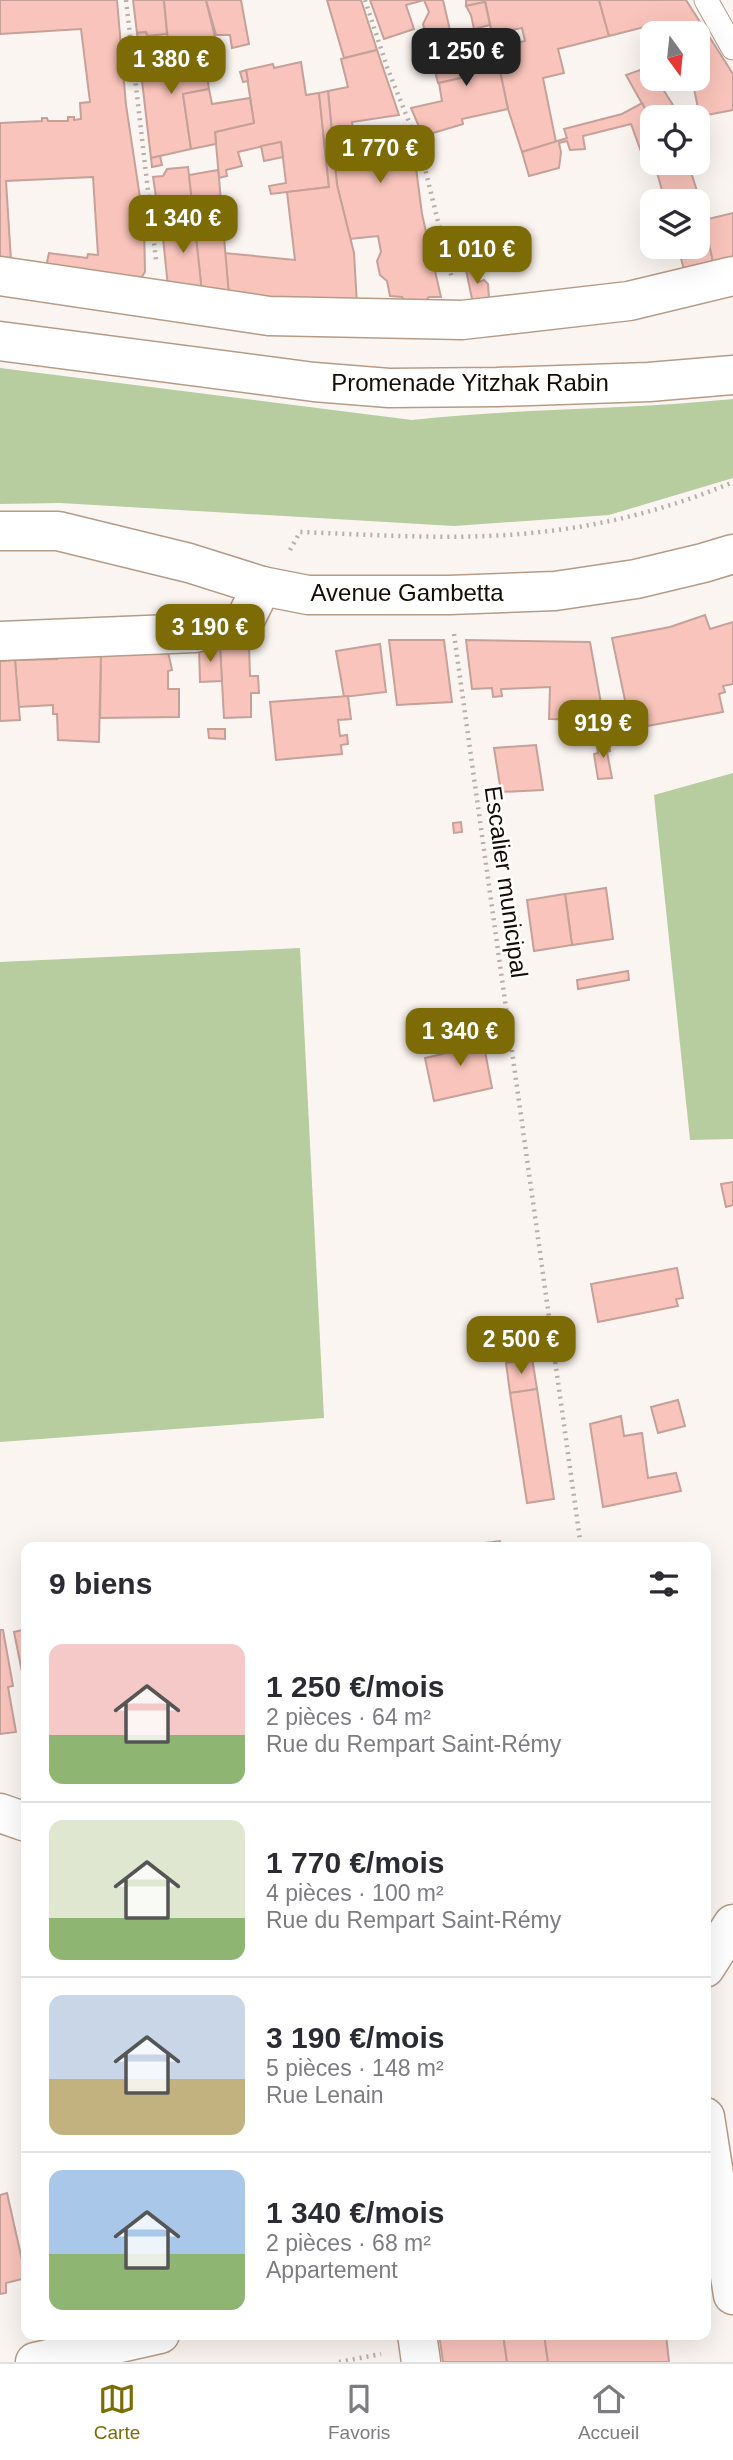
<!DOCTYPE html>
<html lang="fr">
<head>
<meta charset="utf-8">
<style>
  :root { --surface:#fff; --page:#f7f7f7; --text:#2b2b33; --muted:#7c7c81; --line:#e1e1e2; --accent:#7d6b05 }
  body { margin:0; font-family:Arial,sans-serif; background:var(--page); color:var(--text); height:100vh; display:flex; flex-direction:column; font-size:26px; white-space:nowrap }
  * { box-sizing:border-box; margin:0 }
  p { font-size:23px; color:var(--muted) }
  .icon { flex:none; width:38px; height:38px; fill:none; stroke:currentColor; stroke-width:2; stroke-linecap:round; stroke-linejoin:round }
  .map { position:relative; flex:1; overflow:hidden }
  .drawer { position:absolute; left:21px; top:1542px; width:690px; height:798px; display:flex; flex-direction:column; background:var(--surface); border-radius:14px; box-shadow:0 7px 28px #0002 }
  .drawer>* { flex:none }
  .needle { width:46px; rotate:165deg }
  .fabs { position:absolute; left:640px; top:21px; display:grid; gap:14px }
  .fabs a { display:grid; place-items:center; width:70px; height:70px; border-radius:14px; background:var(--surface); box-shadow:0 7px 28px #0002; font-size:35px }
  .price { position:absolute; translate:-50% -60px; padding:0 16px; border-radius:14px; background:var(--accent); color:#fff; font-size:23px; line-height:46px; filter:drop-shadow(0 2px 4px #0008) }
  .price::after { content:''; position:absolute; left:50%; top:42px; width:21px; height:16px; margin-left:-10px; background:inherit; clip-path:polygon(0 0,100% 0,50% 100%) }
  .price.active { background:#222; color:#fff }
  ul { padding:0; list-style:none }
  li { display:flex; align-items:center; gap:21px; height:175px; padding:0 28px }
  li+li { border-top:2px solid var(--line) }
  li span { display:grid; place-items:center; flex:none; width:196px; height:140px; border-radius:14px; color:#555 }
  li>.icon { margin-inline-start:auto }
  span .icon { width:84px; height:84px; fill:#fffc; stroke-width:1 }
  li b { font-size:30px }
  h2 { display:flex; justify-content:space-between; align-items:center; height:84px; padding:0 28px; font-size:30px }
  .menu { display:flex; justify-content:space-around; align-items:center; height:98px; border-top:2px solid var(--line); background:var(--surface); font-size:19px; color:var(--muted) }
  .menu a { display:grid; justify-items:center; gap:4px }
  .menu .active { color:var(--accent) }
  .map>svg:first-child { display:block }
</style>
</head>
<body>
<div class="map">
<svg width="733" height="2362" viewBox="0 0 733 2362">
  <rect width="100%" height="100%" fill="#fbf5f1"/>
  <g fill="#b7cc9f">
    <path d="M 0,368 L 412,420 C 519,408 626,410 733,399 L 733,478 L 609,515 L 454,526 L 60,503 L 0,504 Z"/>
    <polygon points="733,773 733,1139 690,1140 654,795"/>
    <polygon points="300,948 324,1418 0,1442 0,962"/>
  </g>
  <g fill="#f9c4bb" stroke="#c5a19a" stroke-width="2">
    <polygon points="0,0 117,0 126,105 144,224 145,272 141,278 46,267 49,253 87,258 88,254 98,255 93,177 6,181 11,261 0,260 0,123 42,121 42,118 47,118 48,121 68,121 68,117 74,117 74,120 81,119 80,103 90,102 81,29 0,34"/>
    <polygon points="133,0 164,0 167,34 147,36 146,32 137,33"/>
    <polygon points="164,0 206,0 218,50 204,51 203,47 169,52"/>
    <polygon points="206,0 241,0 249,44 232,48 230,35 216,35"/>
    <polygon points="327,0 361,0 377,50 344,58"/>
    <polygon points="370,0 443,0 461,78 438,83 423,24 429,12 424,0 406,5 414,29 384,39"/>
    <polygon points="466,0 485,0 485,2 466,6"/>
    <polygon points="485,0 599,0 609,36 558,49 564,73 543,78 556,142 522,152 508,109 495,47 525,41 522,28 492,34"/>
    <polygon points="599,0 686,0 733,74 733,110 702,116 699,113 692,79 698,79 698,33 667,33 664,22 609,36"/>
    <polygon points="485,2 490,25 474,29 471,15 466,6"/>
    <polygon points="146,32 148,40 138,41 137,33"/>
    <polygon points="492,34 508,109 462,119 463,124 423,136 411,108 442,101 439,83 461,78 452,42"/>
    <polygon points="203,47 209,89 183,94 191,149 151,158 139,55"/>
    <polygon points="377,50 399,115 352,122 358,166 415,160 422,214 441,297 429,297 424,302 405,301 402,297 390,296 387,281 380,275 377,261 381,252 378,236 350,239 337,185 328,91 348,87 341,59"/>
    <polygon points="301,62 306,95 319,93 329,187 271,194 269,186 286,183 281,142 238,152 242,166 226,170 227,176 219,178 215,132 254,123 246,70 273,64 274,68"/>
    <polygon points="246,70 248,81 243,82 240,72"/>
    <polygon points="640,70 647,87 659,83 673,105 649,116 626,75"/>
    <polygon points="209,89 212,104 250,98 254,123 215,132 216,144 191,149 183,94"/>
    <polygon points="328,91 337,185 354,253 357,305 229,296 225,253 295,260 287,192 329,187 319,93"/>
    <polygon points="642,103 649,116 668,108 672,117 653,117 653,163 688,163 698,194 713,262 684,270 678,247 698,247 698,201 665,201 656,169 648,171 631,124 583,136 585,149 570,150 567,141 559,143 561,152 559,168 529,176 522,152 567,138 564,129 622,114"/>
    <polygon points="281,142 283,157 264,161 261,146"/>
    <polygon points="160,156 162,165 152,167 151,158"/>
    <polygon points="188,167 193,208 158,210 153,177 163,176 167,169"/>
    <polygon points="218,170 219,178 229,296 202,293 189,175"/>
    <polygon points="193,208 202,293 168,287 163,238 180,236 177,209"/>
    <polygon points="733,213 733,257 713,262 704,220"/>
    <polygon points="167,220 168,226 161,228 160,221"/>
    <polygon points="476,269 479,282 484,280 488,284 489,299 472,299 466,270"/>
    <polygon points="705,615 710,629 733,622 733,684 723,686 725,692 719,694 723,712 631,729 612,638 670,627"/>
    <polygon points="389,640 444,640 452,702 397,705"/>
    <polygon points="466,640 590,642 604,720 549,719 550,687 501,689 502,696 493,697 492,688 472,689"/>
    <polygon points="380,644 386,692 344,697 336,651"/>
    <polygon points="249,645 250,676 258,676 259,693 251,693 251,717 224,718 220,647"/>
    <polygon points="167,647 172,670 168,671 168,689 179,689 179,717 100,718 101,648"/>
    <polygon points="199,647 220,647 222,681 200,682"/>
    <polygon points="101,651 99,742 58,740 57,714 53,714 53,705 18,707 15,660 57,659 57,653"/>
    <polygon points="15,660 20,720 0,721 0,661"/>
    <polygon points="348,696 351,719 338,720 340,736 347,735 348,744 341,745 342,754 276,760 270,702"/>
    <polygon points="208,729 225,729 225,739 209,738"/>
    <polygon points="596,740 608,740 610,751 607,752 612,778 598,779 594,754 598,753"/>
    <polygon points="536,745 543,790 501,792 494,748"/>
    <polygon points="461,822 462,832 454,833 453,823"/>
    <polygon points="606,888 613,939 572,945 565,894"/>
    <polygon points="565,894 572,945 534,951 527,900"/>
    <polygon points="628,971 629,980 578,989 577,980"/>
    <polygon points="480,1025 492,1088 434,1101 425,1058 464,1049 460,1029"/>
    <polygon points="733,1182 733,1205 726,1207 721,1184"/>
    <polygon points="677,1268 683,1298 676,1299 678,1306 598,1322 591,1284"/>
    <polygon points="532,1358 537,1389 510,1393 506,1363"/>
    <polygon points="537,1389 554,1499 527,1503 510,1393"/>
    <polygon points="678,1400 685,1426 658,1433 651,1407"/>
    <polygon points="621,1416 624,1436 642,1433 648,1478 676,1473 681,1491 603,1507 590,1424"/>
    <polygon points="500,1541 501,1547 477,1547 477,1544"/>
    <polygon points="26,1629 26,1692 14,1632"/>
    <polygon points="0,1630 3,1630 13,1686 8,1687 16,1732 0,1734"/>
    <polygon points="7,2193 26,2278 6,2283 6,2293 0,2294 0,2195"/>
    <polygon points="439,2334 503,2334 507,2362 443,2362"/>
    <polygon points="503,2334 544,2334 548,2362 507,2362"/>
    <polygon points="544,2334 666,2334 669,2362 548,2362"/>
  </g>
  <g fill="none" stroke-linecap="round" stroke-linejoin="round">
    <g stroke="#b69b86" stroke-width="25">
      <polyline id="service" points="706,0 733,48"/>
    </g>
    <g stroke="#b69b86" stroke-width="41">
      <g id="minor">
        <polyline points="0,276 269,316 462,320 629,301 733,276"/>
        <polyline points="0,641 195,633 244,622 262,586"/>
        <polyline points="0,1813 26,1822"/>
        <polyline points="705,1968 733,1924"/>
        <polyline points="705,2117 733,2295"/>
        <polyline points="417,2334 421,2362"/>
        <polyline points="35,2362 160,2334"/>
      </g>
    </g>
    <g stroke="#b69b86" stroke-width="41">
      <polyline id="tertiary" points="0,341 314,382 389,388 497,387 649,382 733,375"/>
    </g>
    <g stroke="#b69b86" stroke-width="41">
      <polyline id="secondary" points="0,531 58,531 189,563 262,586 308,595 449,595 555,591 636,579 703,563 733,554"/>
    </g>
    <g stroke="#b6afaa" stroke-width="4.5" stroke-dasharray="2 5" stroke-linecap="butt">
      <polyline points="126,0 156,260"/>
      <polyline points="365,0 387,67 421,152 452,279"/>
      <path d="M 290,550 L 300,532 C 380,535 462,541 541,532 C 607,525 672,508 733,482"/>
      <polyline points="454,634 581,1547"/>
      <polyline points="339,2362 381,2354"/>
    </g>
    <use href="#service" stroke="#fff" stroke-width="23"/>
    <use href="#minor" stroke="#fff" stroke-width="38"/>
    <use href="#tertiary" stroke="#fff" stroke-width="38"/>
    <use href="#secondary" stroke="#fff" stroke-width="38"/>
  </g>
  <g text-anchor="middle" stroke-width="5" stroke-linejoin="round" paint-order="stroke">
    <g font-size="24" fill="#150c05" stroke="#fff">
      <text x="470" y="391">Promenade Yitzhak Rabin</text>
      <text x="407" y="601">Avenue Gambetta</text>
      <text transform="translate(506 882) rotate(82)" y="8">Escalier municipal</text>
    </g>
  </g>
</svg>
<div class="fabs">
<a><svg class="needle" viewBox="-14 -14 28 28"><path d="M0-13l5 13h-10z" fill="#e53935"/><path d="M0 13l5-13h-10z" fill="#7c7c81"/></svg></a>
<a><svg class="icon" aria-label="locate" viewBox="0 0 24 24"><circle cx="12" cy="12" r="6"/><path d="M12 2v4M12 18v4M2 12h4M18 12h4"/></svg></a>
<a><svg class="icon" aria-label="layers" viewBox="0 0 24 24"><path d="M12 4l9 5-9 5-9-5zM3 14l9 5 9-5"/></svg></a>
</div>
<b class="price active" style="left:466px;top:88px">1 250 €</b>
<b class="price" style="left:171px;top:96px">1 380 €</b>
<b class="price" style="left:380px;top:185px">1 770 €</b>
<b class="price" style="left:183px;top:255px">1 340 €</b>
<b class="price" style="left:477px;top:286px">1 010 €</b>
<b class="price" style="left:210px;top:664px">3 190 €</b>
<b class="price" style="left:603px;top:760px">919 €</b>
<b class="price" style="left:460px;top:1068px">1 340 €</b>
<b class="price" style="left:521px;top:1376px">2 500 €</b>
<section class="drawer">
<h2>9 biens<svg class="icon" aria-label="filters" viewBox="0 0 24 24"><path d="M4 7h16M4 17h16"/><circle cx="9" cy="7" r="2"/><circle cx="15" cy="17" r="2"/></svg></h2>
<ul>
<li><span style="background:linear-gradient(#f6c9c9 65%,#8fb573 0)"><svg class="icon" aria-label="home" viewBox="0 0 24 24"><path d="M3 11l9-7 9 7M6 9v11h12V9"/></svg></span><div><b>1 250 €/mois</b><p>2 pièces · 64 m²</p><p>Rue du Rempart Saint-Rémy</p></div></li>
<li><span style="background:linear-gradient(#dfe7d0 70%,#8fb573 0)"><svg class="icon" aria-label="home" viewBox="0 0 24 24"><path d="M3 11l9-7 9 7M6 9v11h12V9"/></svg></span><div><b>1 770 €/mois</b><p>4 pièces · 100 m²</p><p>Rue du Rempart Saint-Rémy</p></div></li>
<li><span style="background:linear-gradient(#c9d6e8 60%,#c2b280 0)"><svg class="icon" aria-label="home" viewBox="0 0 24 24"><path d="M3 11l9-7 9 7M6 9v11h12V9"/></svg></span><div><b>3 190 €/mois</b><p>5 pièces · 148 m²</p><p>Rue Lenain</p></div></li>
<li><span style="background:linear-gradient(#a9c7e8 60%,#8fb573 0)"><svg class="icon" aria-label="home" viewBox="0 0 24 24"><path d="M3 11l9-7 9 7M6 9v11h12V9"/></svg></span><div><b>1 340 €/mois</b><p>2 pièces · 68 m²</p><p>Appartement</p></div></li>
</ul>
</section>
</div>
<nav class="menu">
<a class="active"><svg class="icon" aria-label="map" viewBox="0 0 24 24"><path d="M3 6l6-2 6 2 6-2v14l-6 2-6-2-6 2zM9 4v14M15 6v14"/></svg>Carte</a>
<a><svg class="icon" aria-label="saved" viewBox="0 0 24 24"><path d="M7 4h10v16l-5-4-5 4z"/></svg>Favoris</a>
<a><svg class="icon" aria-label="home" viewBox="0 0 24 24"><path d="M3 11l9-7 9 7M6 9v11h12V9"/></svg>Accueil</a>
</nav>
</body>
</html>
